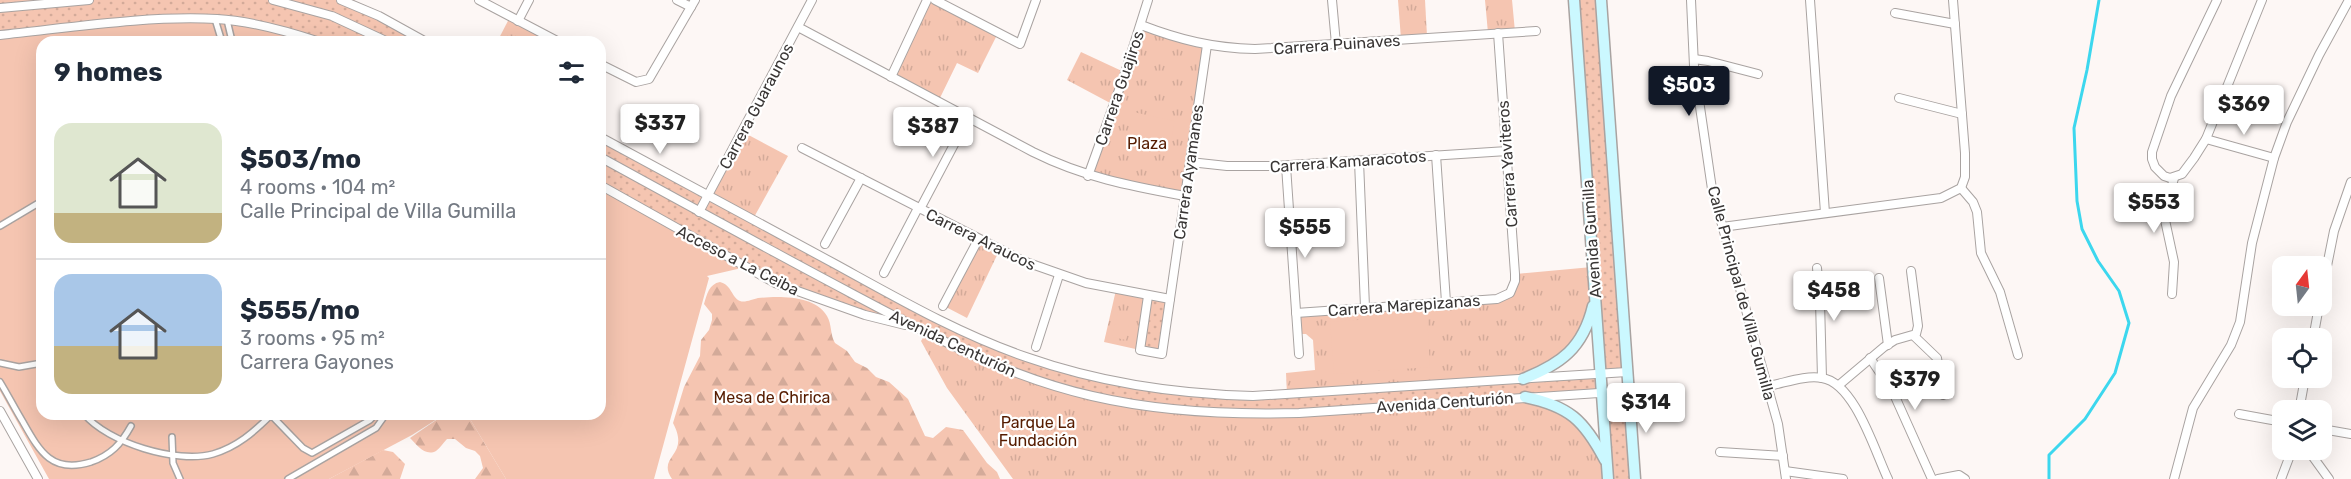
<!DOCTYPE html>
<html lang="en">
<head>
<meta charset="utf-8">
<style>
  :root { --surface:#fff; --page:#f6f6f7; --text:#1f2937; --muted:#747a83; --line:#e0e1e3; --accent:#111827 }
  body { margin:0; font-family:Rubik,sans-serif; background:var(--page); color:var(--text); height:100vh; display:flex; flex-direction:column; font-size:22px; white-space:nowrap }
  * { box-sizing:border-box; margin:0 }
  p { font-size:20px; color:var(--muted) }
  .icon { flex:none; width:33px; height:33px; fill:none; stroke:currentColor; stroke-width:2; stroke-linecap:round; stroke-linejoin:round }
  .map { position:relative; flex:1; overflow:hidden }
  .drawer { position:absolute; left:36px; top:36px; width:570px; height:384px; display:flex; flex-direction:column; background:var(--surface); border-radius:18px; box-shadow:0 6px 24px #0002 }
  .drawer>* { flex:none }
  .needle { width:39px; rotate:15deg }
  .buttons { position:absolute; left:2272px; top:256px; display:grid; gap:12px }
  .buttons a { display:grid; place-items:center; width:60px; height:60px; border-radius:12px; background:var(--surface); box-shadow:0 6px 24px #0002; font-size:30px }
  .price { position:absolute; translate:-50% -51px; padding:0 14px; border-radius:6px; background:#fff; color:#222; font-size:20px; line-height:39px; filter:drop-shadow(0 2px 3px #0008) }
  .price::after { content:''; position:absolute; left:50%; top:36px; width:18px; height:14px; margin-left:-9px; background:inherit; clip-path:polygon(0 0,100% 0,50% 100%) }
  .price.current { background:var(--accent); color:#fff }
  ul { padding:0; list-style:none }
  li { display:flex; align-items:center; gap:18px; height:150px; padding:0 18px }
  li+li { border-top:2px solid var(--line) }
  li span { display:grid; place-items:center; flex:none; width:168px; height:120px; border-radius:18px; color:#555 }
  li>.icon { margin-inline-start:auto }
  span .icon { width:72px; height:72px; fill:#fffc; stroke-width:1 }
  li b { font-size:26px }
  h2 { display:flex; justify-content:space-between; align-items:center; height:72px; padding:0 18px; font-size:26px }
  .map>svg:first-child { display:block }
</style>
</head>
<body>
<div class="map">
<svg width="2351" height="479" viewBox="0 0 2351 479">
  <defs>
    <pattern id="grass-dots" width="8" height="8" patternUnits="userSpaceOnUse" patternTransform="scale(1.5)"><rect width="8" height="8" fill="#f5c5b1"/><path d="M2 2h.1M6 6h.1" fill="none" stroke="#d3aa99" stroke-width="1.8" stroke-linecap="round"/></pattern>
    <pattern id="forest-firs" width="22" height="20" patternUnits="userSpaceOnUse" patternTransform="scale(1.5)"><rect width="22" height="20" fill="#f5c5b1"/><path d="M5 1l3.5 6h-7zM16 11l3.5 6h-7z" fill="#d3aa99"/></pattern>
    <pattern id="park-tufts" width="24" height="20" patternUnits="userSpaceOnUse" patternTransform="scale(1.5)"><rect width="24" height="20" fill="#f5c5b1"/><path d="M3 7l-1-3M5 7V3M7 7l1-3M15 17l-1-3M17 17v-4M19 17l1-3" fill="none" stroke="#d3aa99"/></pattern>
  </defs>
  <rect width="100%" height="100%" fill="#fdf7f5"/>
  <g fill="url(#grass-dots)">
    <polygon points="0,0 273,0 289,3 289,0 354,0 365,10 426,42 0,35"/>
    <polygon points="1575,0 1599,0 1626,371 1602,372"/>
    <polygon points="600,137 975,337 1083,374 1224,395 1601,374 1602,392 1299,413 1174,411 1052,385 917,329 800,292 600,185"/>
    <polygon points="1148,296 1170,299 1162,354 1140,350"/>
    <polygon points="1628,392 1634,479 1610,479 1603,393"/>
  </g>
  <g fill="url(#forest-firs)">
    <path d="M 720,282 C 732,285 731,297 740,301 C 745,303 753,299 758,298 C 779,296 815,295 827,316 C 832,324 830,335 835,343 L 847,351 L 855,362 L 867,368 L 876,377 L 889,382 L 908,399 L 925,436 L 933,438 L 946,427 L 963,430 L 987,463 L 997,472 L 1000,479 L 672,479 C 656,455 691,457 673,423 L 684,387 L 700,356 L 701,340 L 709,330 L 712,320 L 712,314 L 704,304 C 707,294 709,284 720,282 Z"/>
    <path d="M 445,414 L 467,414 L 506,479 L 475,479 L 483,468 L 480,456 L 475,451 L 466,448 L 455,439 L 447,439 C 443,443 440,448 436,451 C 425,457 416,444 410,438 Z"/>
    <polygon points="383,450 393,452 405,464 400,479 329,479"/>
  </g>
  <g fill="url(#park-tufts)">
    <polygon points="927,0 935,0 998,33 978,73 957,63 938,102 891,77"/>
    <polygon points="1398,0 1425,0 1427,36 1401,39"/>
    <polygon points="1485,0 1512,0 1515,32 1488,33"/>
    <polygon points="510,17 559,42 497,42"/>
    <polygon points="1141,25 1207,45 1185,196 1088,176"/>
    <polygon points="1081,52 1124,72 1112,104 1067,80"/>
    <polygon points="743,132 788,156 753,219 709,195"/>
    <polygon points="978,241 999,251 967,318 944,306"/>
    <polygon points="1592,267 1594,294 1570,351 1523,378 1287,394 1286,373 1315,370 1313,340 1306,334 1298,334 1296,313 1504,298 1516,274"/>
    <polygon points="1116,290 1148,296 1140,350 1104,342"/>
    <polygon points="926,333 973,356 1090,396 1211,413 1541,400 1588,431 1608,479 1013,479 947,388 921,341"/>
  </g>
  <g fill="#f5c5b1">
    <polygon points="215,19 320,42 42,42 42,414 445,414 412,435 329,479 49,479 0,391 0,35 83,27"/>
    <polygon points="1133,112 1175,121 1169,150 1127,141"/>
    <polygon points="600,185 746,267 707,276 709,278 654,479 506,479 467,414 600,414"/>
    <polygon points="1118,312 1131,315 1126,340 1112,337"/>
    <polygon points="1427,315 1430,367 1334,374 1330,322"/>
  </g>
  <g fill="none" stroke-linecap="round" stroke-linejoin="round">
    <polyline stroke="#3cd7ee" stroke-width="3" points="2049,479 2049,455 2085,419 2115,373 2129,323 2119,291 2098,261 2082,229 2077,201 2074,128 2087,70 2099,0"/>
    <g stroke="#a9a3a1" stroke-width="8">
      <g id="pedestrian">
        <polyline points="215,19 222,42"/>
        <polyline points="227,20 232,41"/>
        <polyline points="288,42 295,35"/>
        <polyline points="0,226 42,201"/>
        <polyline points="0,363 19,367 42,363"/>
        <path d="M 0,382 C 8,395 15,409 23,422 C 40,452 52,474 91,462 C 111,455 121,444 131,426"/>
        <path d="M 84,414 C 108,443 177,464 213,454 C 237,447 254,432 271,415"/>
        <polyline points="270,414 303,448 312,453 370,420 376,414"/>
        <polyline points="172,437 173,463 180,479"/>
        <polyline points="288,479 376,428 386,414"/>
      </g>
    </g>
    <g stroke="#a9a3a1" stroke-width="10">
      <g id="minor">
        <polyline points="273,0 332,16 388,42"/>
        <polyline points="341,0 379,16 426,42"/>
        <polyline points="479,0 559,42"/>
        <polyline points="677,0 691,7"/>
        <polyline points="935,0 1020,44 1036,0"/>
        <polyline points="1332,0 1336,44"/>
        <polyline points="1691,0 1694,66 1712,189 1778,424 1786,479"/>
        <polyline points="1810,0 1825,213"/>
        <polyline points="2217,0 2171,96 2152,152 2152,159 2155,167 2164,176 2170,178 2182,174 2194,158 2206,139 2262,0"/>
        <polyline points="0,8 89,0"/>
        <polyline points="1895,13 1955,24"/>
        <polyline points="518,21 529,0"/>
        <path d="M 1141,25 C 1180,40 1213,48 1255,49 L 1536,31"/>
        <path d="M 798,27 L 1033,152 C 1083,177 1130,186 1185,196"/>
        <path d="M 0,35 C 68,28 149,15 217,19 C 251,21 287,31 320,42"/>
        <polyline points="1694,59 1708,61 1758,74"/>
        <polyline points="600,64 636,82 649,79 695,0"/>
        <polyline points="891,77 927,0"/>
        <polyline points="1899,98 1962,114"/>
        <path d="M 600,137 C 678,179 756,222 835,264 C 897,298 959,334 1026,357 C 1100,383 1175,394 1253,396 L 1627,372"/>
        <polyline points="2206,139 2274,158"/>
        <polyline points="802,148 1023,261 1086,283 1170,299"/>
        <polyline points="1436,155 1446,302"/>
        <path d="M 600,157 C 682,202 764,247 847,291 C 926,333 1004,376 1092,396 C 1161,412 1229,415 1299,413 L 1629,391"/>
        <polyline points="1359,161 1365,307"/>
        <polyline points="1190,162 1227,166 1275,166 1507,151"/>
        <polyline points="1286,166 1299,354"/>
        <polyline points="1088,176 1124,76 1148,0"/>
        <polyline points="600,185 775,283 865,315 905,325"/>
        <polyline points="1961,188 1973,202 1977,212 1981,253 2000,292 2018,355"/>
        <polyline points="920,209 968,118"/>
        <polyline points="699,212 812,0"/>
        <polyline points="1722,227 1941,198 1961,188 1965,177 1965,153 1953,0"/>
        <polyline points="825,244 861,178"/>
        <polyline points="1817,268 1820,301 1822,378"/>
        <polyline points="884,273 918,208"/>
        <polyline points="1879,278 1888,345"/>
        <polyline points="2322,291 2334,231 2351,182"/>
        <polyline points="2172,294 2174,262 2165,220 2167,205 2174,178"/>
        <polyline points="1148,296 1140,350 1162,354 1207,45"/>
        <polyline points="943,306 978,240"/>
        <polyline points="1296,313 1497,299 1510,293 1515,281 1515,274 1498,33"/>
        <polyline points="1914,336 1937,358 1943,395"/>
        <polyline points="2313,339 2319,306"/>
        <polyline points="1036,347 1059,275"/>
        <polyline points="1870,358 1893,392 1932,479"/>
        <polyline points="1839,385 1884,347 1895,340 1916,334 1918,326 1911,271"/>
        <path d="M 1768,386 C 1785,383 1805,375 1822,378 C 1855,383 1875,452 1888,479"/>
        <polyline points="0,411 38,479"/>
        <polyline points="2299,411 2305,378"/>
        <polyline points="2239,414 2283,422"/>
        <polyline points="2322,429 2351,434"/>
        <polyline points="2308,450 2329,479"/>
        <polyline points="1720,452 1783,456"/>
        <polyline points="1785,471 1843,479"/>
        <polyline points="1938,479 1959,475 1965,479"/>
        <polyline points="2174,479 2193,408 2231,345 2240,322 2252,243 2274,158 2287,122 2319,55 2349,0"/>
        <polyline points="2281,479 2292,450"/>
      </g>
    </g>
    <g stroke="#a9a3a1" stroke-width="13">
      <g id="secondary">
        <polyline points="1574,0 1608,479"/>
        <polyline points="1601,0 1635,479"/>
        <path d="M 1523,379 C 1561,364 1583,348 1593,306"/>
        <path d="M 1525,397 C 1569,406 1584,420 1605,460"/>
      </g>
    </g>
    <use href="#pedestrian" stroke="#fff" stroke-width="5"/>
    <use href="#minor" stroke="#fff" stroke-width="8"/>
    <use href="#secondary" stroke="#cbf8ff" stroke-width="10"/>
  </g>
  <g text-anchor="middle" stroke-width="4.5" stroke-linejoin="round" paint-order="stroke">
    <g font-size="16" fill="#393635" stroke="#fff">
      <text transform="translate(1337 44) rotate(-4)" y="6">Carrera Puinaves</text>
      <text transform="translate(1119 88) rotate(-71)" y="6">Carrera Guajiros</text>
      <text transform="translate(756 106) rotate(-62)" y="6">Carrera Guaraunos</text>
      <text transform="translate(1348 161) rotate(-4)" y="6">Carrera Kamaracotos</text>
      <text transform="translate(1507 164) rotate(-94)" y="6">Carrera Yaviteros</text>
      <text transform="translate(1188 172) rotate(-82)" y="6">Carrera Ayamanes</text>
      <text transform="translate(981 239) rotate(26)" y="6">Carrera Araucos</text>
      <text transform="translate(1591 239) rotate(-94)" y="6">Avenida Gumilla</text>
      <text transform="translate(738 260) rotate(27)" y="6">Acceso a La Ceiba</text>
      <text transform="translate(1742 293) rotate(75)" y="6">Calle Principal de Villa Gumilla</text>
      <text transform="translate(1404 305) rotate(-4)" y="6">Carrera Marepizanas</text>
      <text transform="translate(953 343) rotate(25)" y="6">Avenida Centurión</text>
      <text transform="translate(1445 402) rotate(-4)" y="6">Avenida Centurión</text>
    </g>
    <g font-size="16" fill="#561c00" stroke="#fff">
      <text x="1147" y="149">Plaza</text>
      <text x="772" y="403">Mesa de Chirica</text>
      <text x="1038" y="428">Parque La<tspan x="1038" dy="18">Fundación</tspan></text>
    </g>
  </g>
</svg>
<div class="buttons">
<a><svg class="needle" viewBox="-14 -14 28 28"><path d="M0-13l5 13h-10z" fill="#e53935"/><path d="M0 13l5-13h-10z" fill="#747a83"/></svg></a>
<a><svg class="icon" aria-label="locate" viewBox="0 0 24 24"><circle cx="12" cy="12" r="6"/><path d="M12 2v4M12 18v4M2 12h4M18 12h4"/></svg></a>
<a><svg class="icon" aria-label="layers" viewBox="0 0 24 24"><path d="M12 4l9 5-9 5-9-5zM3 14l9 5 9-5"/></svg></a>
</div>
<b class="price current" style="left:1689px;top:117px">$503</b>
<b class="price" style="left:2244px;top:136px">$369</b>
<b class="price" style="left:660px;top:155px">$337</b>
<b class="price" style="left:933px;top:158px">$387</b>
<b class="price" style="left:2154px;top:234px">$553</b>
<b class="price" style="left:1305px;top:259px">$555</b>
<b class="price" style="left:1834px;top:322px">$458</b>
<b class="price" style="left:1915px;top:411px">$379</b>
<b class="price" style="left:1646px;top:434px">$314</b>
<section class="drawer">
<h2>9 homes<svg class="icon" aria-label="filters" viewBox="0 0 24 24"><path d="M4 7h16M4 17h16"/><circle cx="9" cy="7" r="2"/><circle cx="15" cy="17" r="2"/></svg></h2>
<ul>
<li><span style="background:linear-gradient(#dfe7d0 75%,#c2b280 0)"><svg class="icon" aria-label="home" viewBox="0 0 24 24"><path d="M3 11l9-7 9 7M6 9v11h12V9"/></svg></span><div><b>$503/mo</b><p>4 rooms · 104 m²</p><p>Calle Principal de Villa Gumilla</p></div></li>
<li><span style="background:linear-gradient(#a9c7e8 60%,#c2b280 0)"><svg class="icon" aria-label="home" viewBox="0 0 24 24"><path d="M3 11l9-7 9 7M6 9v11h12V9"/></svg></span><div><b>$555/mo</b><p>3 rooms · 95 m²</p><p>Carrera Gayones</p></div></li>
</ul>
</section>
</div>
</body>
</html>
